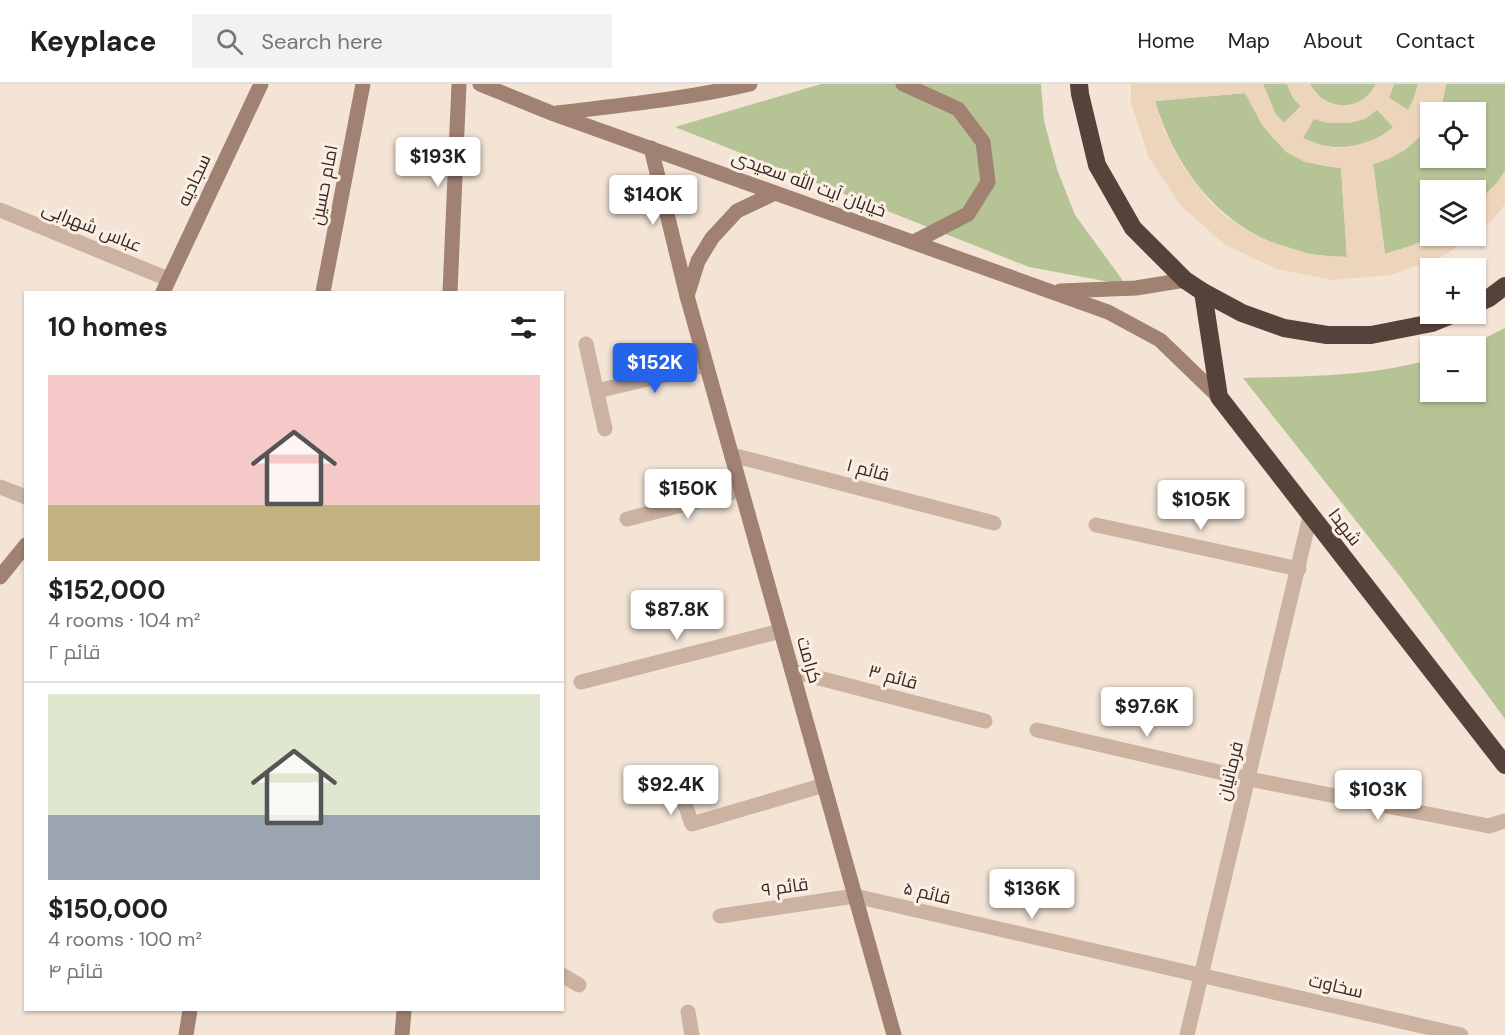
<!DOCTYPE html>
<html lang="en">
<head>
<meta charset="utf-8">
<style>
  :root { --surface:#fff; --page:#f2f2f2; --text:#222; --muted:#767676; --line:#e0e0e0; --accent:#2563eb }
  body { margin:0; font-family:"DM Sans",Cairo,sans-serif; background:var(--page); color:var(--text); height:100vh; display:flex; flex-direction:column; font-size:22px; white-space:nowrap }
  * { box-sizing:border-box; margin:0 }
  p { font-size:20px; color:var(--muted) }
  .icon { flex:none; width:33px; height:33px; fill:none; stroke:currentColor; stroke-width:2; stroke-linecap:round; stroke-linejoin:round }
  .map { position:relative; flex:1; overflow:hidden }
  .sheet { position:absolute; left:24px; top:207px; width:540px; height:720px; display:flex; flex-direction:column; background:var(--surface); border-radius:0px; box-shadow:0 2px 4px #0004 }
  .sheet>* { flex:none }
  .fabs { position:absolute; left:1420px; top:18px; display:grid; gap:12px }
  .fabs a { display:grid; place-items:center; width:66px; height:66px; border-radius:0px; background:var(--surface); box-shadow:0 2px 4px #0004; font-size:30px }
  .price { position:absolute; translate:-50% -51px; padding:0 14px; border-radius:6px; background:#fff; color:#222; font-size:20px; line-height:39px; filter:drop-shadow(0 2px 3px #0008) }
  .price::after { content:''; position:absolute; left:50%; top:36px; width:18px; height:14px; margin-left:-9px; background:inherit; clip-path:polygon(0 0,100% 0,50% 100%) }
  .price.selected { background:var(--accent); color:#fff }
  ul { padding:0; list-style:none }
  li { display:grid; align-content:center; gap:12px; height:318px; padding:0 24px }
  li+li { border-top:2px solid var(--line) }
  li span { display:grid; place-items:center; height:186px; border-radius:0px; color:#555 }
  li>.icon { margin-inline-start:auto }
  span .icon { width:108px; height:108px; fill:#fffc; stroke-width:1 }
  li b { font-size:26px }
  h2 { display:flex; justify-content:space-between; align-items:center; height:72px; padding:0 24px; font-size:26px }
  header { display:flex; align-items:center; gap:36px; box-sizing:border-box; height:84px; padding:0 30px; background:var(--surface); border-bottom:2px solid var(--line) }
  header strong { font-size:28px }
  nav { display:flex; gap:33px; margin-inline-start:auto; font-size:21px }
  .search { width:420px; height:54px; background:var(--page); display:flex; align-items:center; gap:15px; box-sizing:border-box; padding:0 21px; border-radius:0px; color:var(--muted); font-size:22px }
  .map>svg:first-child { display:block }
</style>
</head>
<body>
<header>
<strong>Keyplace</strong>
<div class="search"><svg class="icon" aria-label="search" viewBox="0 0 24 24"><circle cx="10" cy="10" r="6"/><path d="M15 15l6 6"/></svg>Search here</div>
<nav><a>Home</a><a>Map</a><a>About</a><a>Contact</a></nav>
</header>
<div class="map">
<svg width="1505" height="951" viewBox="0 0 1505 951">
  <rect width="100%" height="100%" fill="#f3e4d6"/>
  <g fill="#b6c395">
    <polygon points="821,0 1041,0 1044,37 1057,85 1075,131 1126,201 1029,183 675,43"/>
    <polygon points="1263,0 1287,0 1293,14 1301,22 1284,39 1275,29"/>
    <path d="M 1310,0 L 1376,0 C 1362,29 1324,28 1310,0 Z"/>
    <polygon points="1394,0 1418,0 1414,14 1408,26 1389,14"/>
    <path d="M 1446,0 L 1505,0 L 1505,87 L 1497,99 L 1476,120 L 1476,106 L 1431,106 L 1431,152 L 1433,152 L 1411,162 L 1385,170 L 1373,80 C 1396,73 1416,58 1431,40 L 1431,74 L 1476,74 L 1476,28 L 1438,28 L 1442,20 Z"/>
    <path d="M 1246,9 C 1267,55 1288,80 1341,84 L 1347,173 C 1248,173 1182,107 1155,17 Z"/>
    <path d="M 1377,25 L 1394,43 C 1369,64 1332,70 1303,54 L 1314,34 L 1321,37 L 1369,32 Z"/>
    <path d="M 1505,244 L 1505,635 L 1402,495 L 1243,294 C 1307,292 1370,293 1431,275 L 1431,308 L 1476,308 L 1476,262 L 1469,262 Z"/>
  </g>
  <g fill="#edd5bb" fill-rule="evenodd">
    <path d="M 1131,0 L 1263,0 L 1275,29 L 1284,39 L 1301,22 L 1293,14 L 1287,0 L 1310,0 L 1314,8 L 1323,16 L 1334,21 L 1347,22 L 1359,18 L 1368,12 L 1376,0 L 1394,0 L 1389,14 L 1408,26 L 1414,14 L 1418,0 L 1446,0 L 1442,20 L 1438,28 L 1431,28 L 1431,40 L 1420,53 L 1405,66 L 1389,75 L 1373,80 L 1385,170 L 1411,162 L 1433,152 L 1471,152 L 1445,171 L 1391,191 L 1333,196 L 1276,185 L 1224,160 L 1181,122 L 1149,74 L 1131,19 ZM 1245,9 L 1262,41 L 1286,68 L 1305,78 L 1341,84 L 1347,173 L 1313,171 L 1265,156 L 1244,144 L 1224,131 L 1209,117 L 1183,83 L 1163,44 L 1155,17 ZM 1377,26 L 1393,43 L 1384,51 L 1370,57 L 1350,63 L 1335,64 L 1321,61 L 1303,54 L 1314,35 L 1328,39 L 1349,39 L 1365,35 Z"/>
    <polygon points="1505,87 1505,120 1492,137 1476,148 1476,120 1497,99"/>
  </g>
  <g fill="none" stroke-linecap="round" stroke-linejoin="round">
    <g stroke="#ccb3a1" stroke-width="15">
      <polyline points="0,126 168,195"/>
      <polyline points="586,260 605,345"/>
      <polyline points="597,307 706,281"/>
      <polyline points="732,371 994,439"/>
      <polyline points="0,403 26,413"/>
      <polyline points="627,435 741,406"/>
      <polyline points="1096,441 1299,485"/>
      <polyline points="792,587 985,637"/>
      <polyline points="581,598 781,547"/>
      <polyline points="1037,646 1249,695 1489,742 1505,737"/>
      <polyline points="682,712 692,740 824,701"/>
      <polyline points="720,832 855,812 1461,951"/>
      <polyline points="562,891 579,901"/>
      <polyline points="688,928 692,951"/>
      <polyline points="1187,951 1310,432"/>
    </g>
    <g stroke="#a08172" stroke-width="15">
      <polyline points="480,0 554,30 1108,228 1160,256 1219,313"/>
      <polyline points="903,0 958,25 983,58 988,98 968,130 914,158"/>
      <path d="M 557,29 C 622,21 687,15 750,0"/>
      <polyline points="651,64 687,212 894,951"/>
      <polyline points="1060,207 1136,204 1185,196"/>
      <polyline points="163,208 261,0"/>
      <polyline points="323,208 363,0"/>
      <polyline points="450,208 459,0"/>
      <polyline points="687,212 698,177 712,154 737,127 775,109"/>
      <polyline points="0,493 26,461"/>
      <polyline points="186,951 190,926"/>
      <polyline points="402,951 404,926"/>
    </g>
    <g stroke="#57423b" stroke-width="18">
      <polyline points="1079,0 1080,10 1097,81 1133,144 1185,196 1203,208 1242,229 1284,244 1327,251 1371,251 1432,239 1454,230"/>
      <polyline points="1203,208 1219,313 1505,681"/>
      <polyline points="1476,220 1489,214 1505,202"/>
    </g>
  </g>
  <g text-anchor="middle" stroke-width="6" stroke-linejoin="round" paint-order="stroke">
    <g font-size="18" fill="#352925" stroke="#fbeee2">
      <text transform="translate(194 96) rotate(-65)" y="6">سجادیه</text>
      <text transform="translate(809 100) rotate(20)" y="6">خیابان آیت الله سعیدی</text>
      <text transform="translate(324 101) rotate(-79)" y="6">امام حسین</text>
      <text transform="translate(92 143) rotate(22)" y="6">عباس شهرابی</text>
      <text transform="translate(868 386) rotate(15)" y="6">قائم ۱</text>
      <text transform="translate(1345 443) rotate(52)" y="6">شهدا</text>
      <text transform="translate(809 576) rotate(74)" y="6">کرامت</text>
      <text transform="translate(893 593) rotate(15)" y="6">قائم ۳</text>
      <text transform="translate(1230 687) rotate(-76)" y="6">فرمانیان</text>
      <text transform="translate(785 803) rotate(-8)" y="6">قائم ۹</text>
      <text transform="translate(927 809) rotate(13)" y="6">قائم ۵</text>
      <text transform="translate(1336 902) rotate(13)" y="6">سخاوت</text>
    </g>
  </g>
</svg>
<div class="fabs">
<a><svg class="icon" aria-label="locate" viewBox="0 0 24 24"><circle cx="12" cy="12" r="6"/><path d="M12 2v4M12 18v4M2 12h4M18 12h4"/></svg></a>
<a><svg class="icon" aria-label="layers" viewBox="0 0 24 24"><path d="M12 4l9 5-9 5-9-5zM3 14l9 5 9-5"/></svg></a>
<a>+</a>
<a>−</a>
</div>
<b class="price" style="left:438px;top:104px">$193K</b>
<b class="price" style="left:653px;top:142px">$140K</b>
<b class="price selected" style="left:655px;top:310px">$152K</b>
<b class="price" style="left:688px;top:436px">$150K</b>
<b class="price" style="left:1201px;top:447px">$105K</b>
<b class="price" style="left:677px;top:557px">$87.8K</b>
<b class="price" style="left:1147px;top:654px">$97.6K</b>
<b class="price" style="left:671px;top:732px">$92.4K</b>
<b class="price" style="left:1378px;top:737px">$103K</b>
<b class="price" style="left:1032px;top:836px">$136K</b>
<section class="sheet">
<h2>10 homes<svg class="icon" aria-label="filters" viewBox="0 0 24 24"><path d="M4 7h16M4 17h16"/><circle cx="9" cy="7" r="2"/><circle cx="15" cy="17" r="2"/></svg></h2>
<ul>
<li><span style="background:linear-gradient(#f6c9c9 70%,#c2b280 0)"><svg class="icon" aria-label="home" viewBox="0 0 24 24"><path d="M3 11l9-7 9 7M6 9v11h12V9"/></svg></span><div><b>$152,000</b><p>4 rooms · 104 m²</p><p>قائم ۲</p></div></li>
<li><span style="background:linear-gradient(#dfe7d0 65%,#9aa5b1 0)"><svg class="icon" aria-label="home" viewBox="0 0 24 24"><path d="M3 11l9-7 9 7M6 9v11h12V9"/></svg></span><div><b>$150,000</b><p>4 rooms · 100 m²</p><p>قائم ۴</p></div></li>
</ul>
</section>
</div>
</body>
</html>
